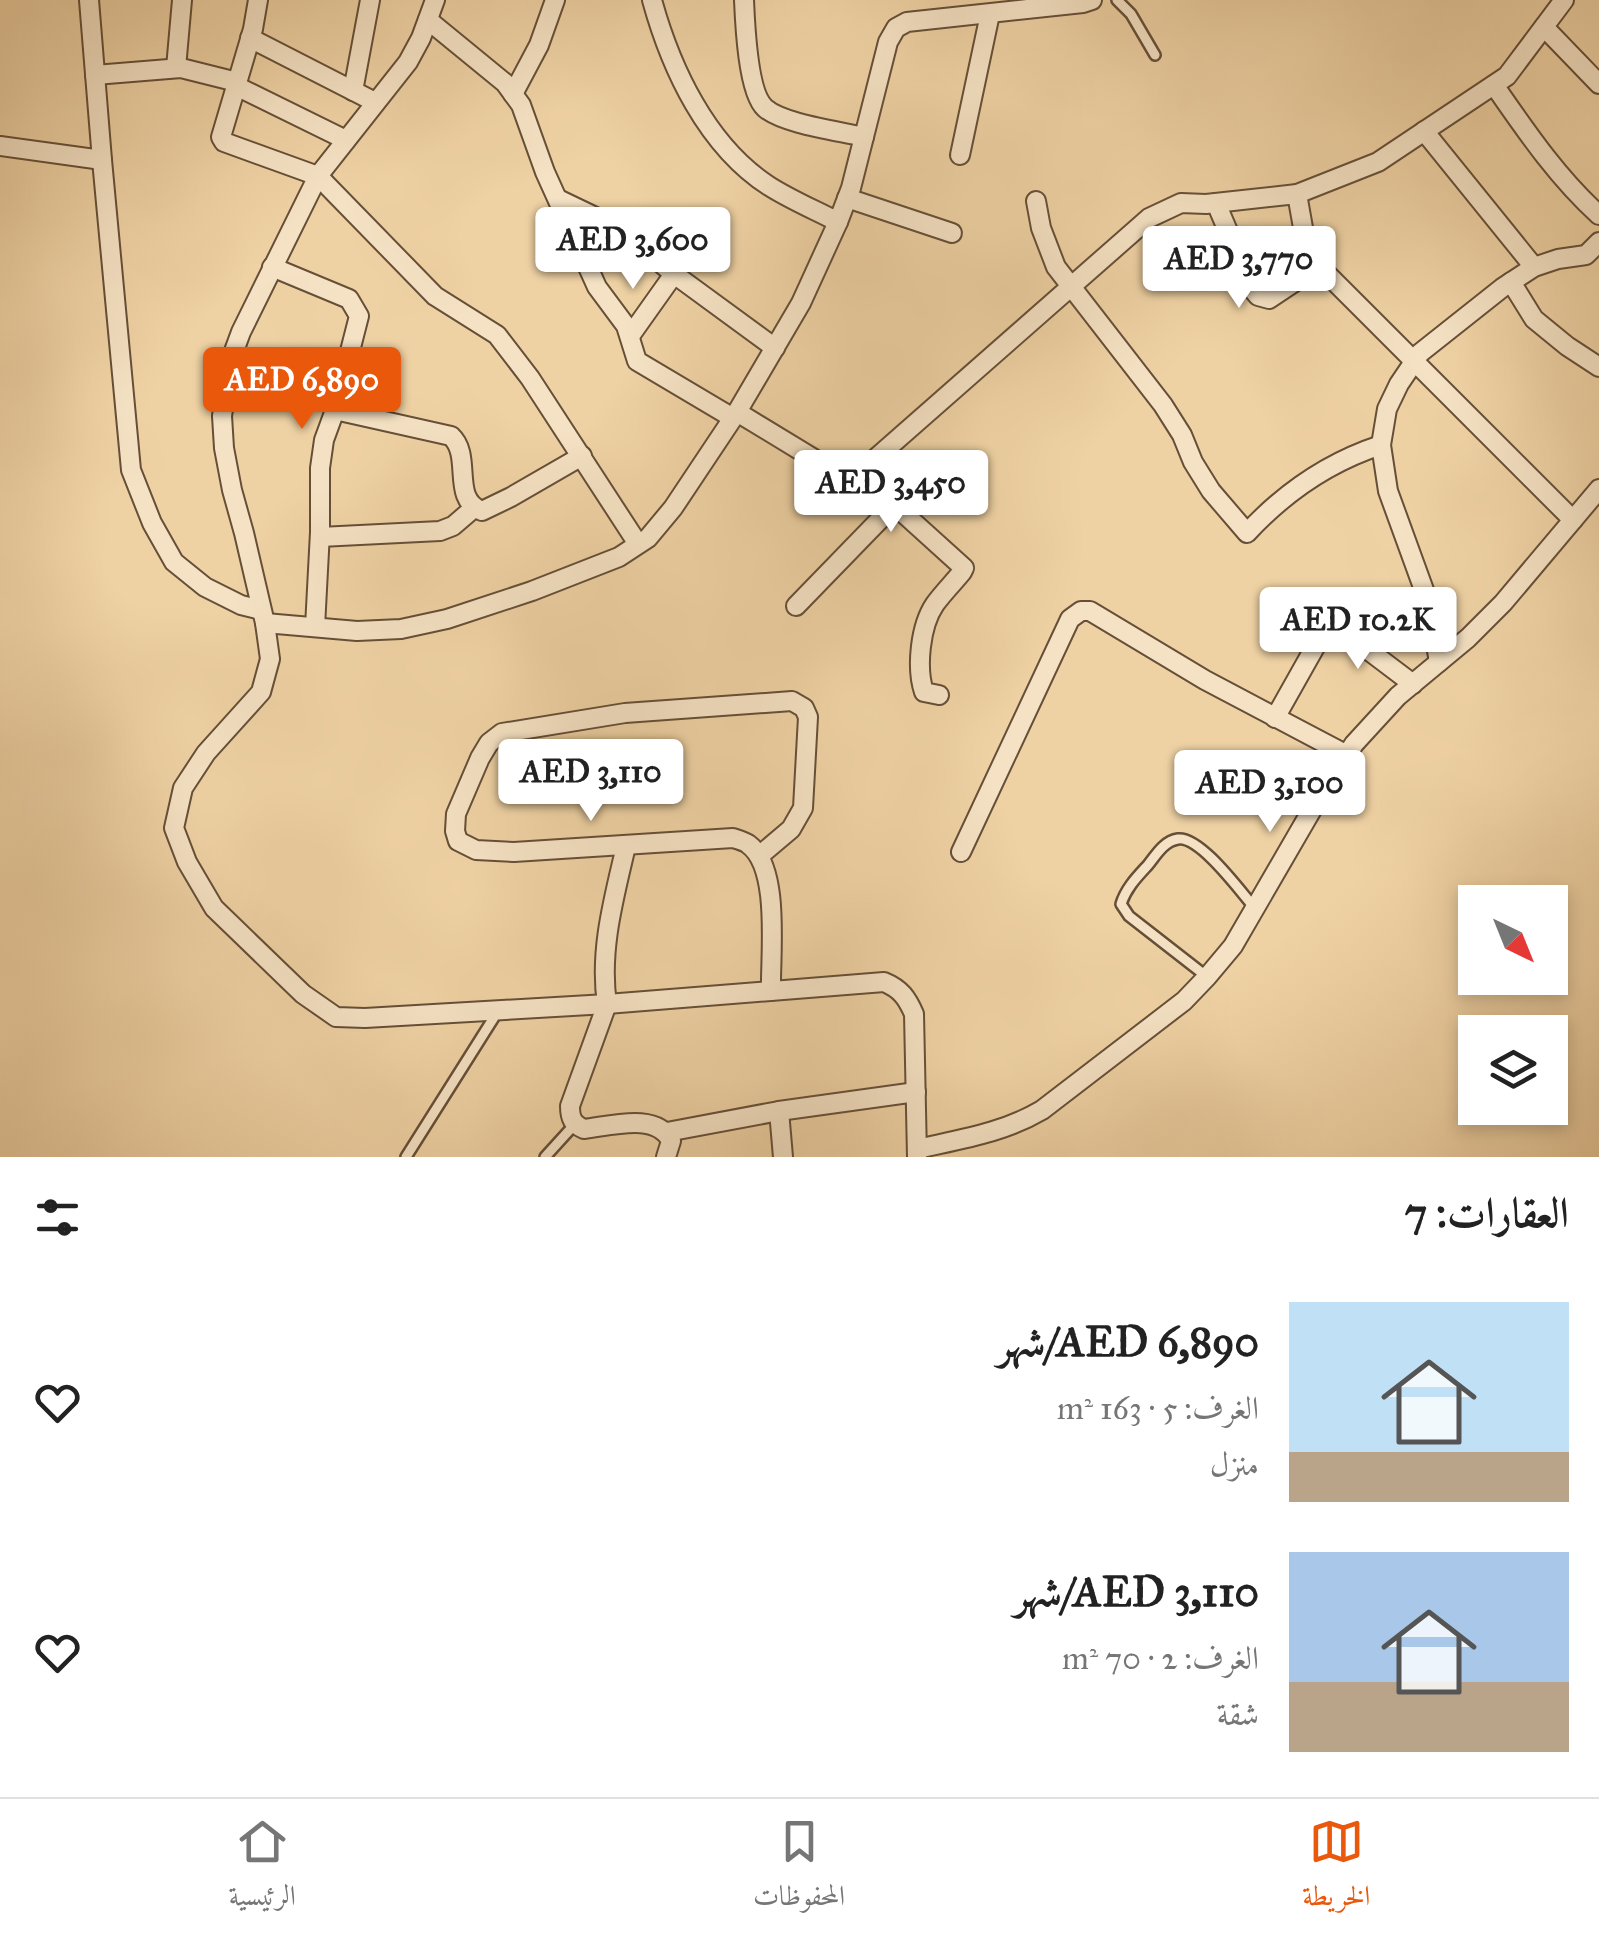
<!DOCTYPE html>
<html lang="ar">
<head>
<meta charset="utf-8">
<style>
  :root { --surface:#fff; --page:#f6f6f6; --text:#222; --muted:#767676; --line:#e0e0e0; --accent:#ea580c }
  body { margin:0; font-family:"IM FELL Great Primer",Amiri,serif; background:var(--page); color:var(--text); direction:rtl; height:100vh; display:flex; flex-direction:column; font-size:38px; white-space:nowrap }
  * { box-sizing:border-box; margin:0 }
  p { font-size:32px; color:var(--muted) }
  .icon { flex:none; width:55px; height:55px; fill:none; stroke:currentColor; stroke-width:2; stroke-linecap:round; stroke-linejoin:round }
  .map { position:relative; height:1157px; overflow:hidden; direction:ltr }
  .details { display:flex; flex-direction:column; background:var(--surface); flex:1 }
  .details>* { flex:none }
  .needle { width:65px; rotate:137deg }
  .fabs { position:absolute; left:1458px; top:885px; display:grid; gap:20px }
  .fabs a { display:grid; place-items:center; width:110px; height:110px; border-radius:0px; background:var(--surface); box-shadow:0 5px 15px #0003; font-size:50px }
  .price { position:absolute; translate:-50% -85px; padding:0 22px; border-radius:10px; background:#fff; color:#222; font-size:32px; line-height:65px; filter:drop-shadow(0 2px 5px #0008) }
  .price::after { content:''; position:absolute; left:50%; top:60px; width:30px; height:22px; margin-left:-15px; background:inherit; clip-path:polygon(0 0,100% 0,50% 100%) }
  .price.on { background:var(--accent); color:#fff }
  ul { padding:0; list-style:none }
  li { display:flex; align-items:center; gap:30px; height:250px; padding:0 30px }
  li span { display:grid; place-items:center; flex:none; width:280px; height:200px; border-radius:0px; color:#555 }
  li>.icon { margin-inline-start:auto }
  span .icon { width:120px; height:120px; fill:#fffc; stroke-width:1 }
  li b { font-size:42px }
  h2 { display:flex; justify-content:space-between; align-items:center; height:120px; padding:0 30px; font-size:42px }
  .tabs { display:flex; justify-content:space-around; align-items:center; height:140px; border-top:2px solid var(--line); background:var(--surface); font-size:28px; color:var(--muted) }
  .tabs a { display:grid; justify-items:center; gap:5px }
  .tabs .on { color:var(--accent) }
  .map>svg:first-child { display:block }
</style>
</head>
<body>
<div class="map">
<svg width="1599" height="1157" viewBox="0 0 1599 1157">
  <rect width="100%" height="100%" fill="#efd2a4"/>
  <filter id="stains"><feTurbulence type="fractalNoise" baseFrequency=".002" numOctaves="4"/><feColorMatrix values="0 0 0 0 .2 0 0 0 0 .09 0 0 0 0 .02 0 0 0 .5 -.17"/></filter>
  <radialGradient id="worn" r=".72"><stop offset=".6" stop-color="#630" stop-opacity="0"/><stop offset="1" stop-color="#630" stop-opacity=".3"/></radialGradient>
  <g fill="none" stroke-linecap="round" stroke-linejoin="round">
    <g stroke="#664f38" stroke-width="14">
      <g id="lane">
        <polyline points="1117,0 1131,14 1155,55"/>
        <path d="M 1206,976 L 1129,916 L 1121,904 C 1126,888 1137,877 1148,865 C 1156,855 1164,841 1178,839 C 1200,836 1240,891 1254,907"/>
        <polyline points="406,1157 498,1011"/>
        <polyline points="545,1157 575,1124"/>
      </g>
    </g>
    <g stroke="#664f38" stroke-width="22">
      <g id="street">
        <polyline points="89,0 102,160 131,470 152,523 174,562 205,587 241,605 261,610"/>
        <polyline points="258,0 253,29 221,137 224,142 318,176 435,296 497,335 530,378 638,544"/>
        <path d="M 435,0 L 421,38 L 408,62 L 318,176 L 241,332 L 230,362 L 222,416 L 224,448 L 232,490 L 244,533 L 265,623 L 270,659 L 261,692 L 206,753 L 183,788 L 174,828 L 187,862 L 214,908 L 303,994 L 336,1017 L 365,1018 L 607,1004 L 884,982 C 901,989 907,998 914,1014 L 917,1157"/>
        <path d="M 652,0 C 671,69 707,146 769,186 C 791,200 815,210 838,222"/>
        <path d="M 744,0 C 745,24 748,93 765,108 C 783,124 839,131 864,137"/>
        <polyline points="428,20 505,83 521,105 545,172 597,287 626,326 637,361 733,418"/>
        <polyline points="1544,27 1599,84"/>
        <polyline points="250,38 375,102"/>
        <polyline points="176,68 182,0"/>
        <polyline points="95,75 181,68 237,82"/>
        <path d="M 1494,85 C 1526,131 1557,177 1599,215"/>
        <polyline points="236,86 346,140"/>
        <polyline points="353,91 370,0"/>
        <polyline points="513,94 539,45 555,0"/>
        <polyline points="1424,131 1534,267"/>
        <polyline points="0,146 102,160"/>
        <polyline points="960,155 990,14"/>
        <polyline points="1297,194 1305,239 1321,268 1573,520"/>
        <polyline points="847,198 952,233"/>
        <polyline points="558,199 608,223 626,234 674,274 775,348"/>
        <path d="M 1036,201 L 1041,228 L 1056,267 L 1163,405 L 1182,435 L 1193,462 L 1211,491 L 1247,533 C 1284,493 1329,462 1381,445"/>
        <polyline points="1216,203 1253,290 1258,296 1269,299 1320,265"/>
        <polyline points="272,267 349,299 359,316 335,410 324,440 320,468 320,532 315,627"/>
        <polyline points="1511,282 1534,319 1567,346 1599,367"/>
        <polyline points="630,336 674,274"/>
        <path d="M 335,410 L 451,436 C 473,456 450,499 482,511 L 511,497 L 582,456"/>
        <polyline points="737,412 829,468 846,476 859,473 1149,218 1181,203 1206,204 1297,194 1378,162 1507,76 1564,0"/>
        <path d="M 859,473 L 964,568 L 962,572 C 953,583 943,593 935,604 C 920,626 916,668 924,692 L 939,695"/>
        <polyline points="320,537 440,531 453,526 474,508"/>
        <polyline points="796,606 894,505"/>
        <polyline points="1331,622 1413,684"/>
        <polyline points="265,623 357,631 401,629 447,619 532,591 619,557 648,538 673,508 737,412 801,303 838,222 851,188 888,42 896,28 907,22 1083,3 1092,0"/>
        <polyline points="1439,662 1428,601 1388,491 1381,445 1387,409 1399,384 1420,353 1502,288 1534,267 1558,259 1586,255 1599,242"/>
        <path d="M 1275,718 L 1324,631 C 1331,622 1339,615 1351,613 C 1369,610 1413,623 1433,627"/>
        <path d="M 626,846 C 614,898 599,950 607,1004 L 570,1106 C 570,1119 573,1124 584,1129 C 611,1126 657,1112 671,1141 L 666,1157"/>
        <polyline points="961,852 1070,619 1081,611 1090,611 1205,680 1347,755"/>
        <path d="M 759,856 L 791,829 L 803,808 L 808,717 L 804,708 L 792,701 L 625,713 L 502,733 L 489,743 L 480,758 L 456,814 L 455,831 L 458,841 L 476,850 L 514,852 L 733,838 C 736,839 746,842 748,844 C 781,867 770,955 771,991"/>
        <polyline points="779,1111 783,1157"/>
        <polyline points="667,1132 779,1111 916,1092"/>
        <path d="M 917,1149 C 961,1139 1003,1133 1042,1110 L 1184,1001 L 1207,977 L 1233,946 L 1317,801 L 1354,744 L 1398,696 L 1468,638 L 1503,603 L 1599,489"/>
      </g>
    </g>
    <use href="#lane" stroke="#f5e2c4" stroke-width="9"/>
    <use href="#street" stroke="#f5e2c4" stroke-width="18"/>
  </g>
  <rect width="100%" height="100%" filter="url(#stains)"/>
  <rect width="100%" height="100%" fill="url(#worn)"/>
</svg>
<div class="fabs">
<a><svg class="needle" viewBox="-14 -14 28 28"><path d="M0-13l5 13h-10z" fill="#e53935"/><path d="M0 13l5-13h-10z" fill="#767676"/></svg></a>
<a><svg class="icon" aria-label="layers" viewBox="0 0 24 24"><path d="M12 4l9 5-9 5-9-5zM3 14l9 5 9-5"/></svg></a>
</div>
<b class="price" style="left:633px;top:292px">AED 3,600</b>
<b class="price" style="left:1239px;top:311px">AED 3,770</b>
<b class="price on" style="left:302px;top:432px">AED 6,890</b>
<b class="price" style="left:891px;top:535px">AED 3,450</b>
<b class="price" style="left:1358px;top:672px">AED 10.2K</b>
<b class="price" style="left:591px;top:824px">AED 3,110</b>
<b class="price" style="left:1270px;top:835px">AED 3,100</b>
</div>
<section class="details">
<h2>العقارات: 7<svg class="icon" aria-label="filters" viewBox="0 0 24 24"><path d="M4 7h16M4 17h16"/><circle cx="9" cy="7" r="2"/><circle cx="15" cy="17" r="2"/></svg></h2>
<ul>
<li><span style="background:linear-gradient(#bfe0f5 75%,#b9a48a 0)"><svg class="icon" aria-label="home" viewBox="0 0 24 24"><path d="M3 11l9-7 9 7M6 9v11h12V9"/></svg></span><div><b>AED 6,890/شهر</b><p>الغرف: 5 · 163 m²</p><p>منزل</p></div><svg class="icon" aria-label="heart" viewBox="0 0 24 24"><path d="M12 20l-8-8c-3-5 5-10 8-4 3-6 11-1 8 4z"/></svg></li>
<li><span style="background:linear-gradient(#a9c7e8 65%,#b9a48a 0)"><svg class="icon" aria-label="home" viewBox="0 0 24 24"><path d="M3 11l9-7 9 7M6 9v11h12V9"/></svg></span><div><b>AED 3,110/شهر</b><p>الغرف: 2 · 70 m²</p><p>شقة</p></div><svg class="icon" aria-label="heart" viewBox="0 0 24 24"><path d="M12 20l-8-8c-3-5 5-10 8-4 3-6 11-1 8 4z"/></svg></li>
</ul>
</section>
<nav class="tabs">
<a class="on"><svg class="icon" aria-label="map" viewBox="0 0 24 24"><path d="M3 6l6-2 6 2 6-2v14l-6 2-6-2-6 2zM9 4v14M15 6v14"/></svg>الخريطة</a>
<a><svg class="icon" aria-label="saved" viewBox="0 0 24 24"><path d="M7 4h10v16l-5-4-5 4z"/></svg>المحفوظات</a>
<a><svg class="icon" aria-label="home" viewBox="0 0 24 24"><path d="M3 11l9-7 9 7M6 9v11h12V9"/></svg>الرئيسية</a>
</nav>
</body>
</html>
